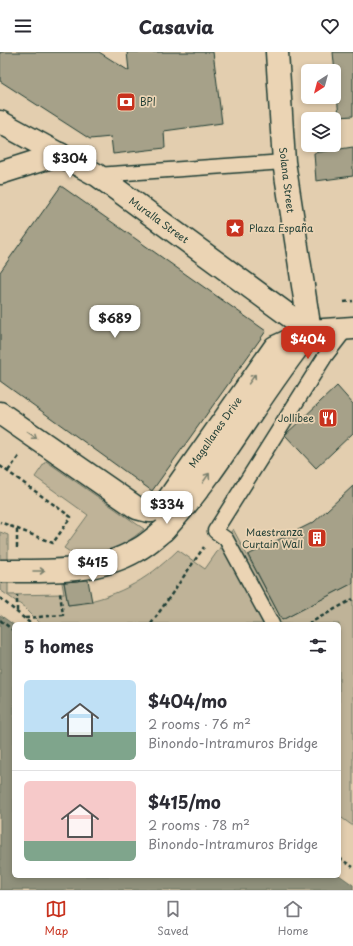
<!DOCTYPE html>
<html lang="en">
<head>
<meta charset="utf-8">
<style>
  :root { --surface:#fff; --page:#f2f2f3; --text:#2b2b33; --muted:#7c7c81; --line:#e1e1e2; --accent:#c8321e }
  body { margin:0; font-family:"Playpen Sans",sans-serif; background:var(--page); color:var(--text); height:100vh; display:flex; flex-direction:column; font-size:15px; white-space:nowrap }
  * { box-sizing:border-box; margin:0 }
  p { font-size:13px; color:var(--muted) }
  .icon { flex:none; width:22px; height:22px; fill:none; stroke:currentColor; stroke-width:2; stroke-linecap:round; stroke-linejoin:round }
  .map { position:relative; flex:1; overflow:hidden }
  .side { position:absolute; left:12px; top:570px; width:329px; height:256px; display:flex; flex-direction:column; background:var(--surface); border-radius:6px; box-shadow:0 2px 6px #0003 }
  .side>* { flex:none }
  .needle { width:26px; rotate:216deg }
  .tools { position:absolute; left:301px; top:12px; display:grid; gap:8px }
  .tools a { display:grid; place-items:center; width:40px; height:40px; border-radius:6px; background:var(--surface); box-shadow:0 2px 6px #0003; font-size:20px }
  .price { position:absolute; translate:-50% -34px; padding:0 9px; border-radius:8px; background:#fff; color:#222; font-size:13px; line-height:26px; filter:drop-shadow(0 1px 2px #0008) }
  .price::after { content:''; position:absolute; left:50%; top:24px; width:12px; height:9px; margin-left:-6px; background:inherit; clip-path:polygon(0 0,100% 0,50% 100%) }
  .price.current { background:var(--accent); color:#fff }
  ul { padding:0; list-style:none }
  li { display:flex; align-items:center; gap:12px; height:100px; padding:0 12px }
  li+li { border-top:1px solid var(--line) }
  li span { display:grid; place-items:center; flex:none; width:112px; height:80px; border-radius:6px; color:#555 }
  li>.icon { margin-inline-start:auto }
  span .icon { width:48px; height:48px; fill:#fffc; stroke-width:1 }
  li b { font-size:17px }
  h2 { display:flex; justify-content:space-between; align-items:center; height:48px; padding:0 12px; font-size:17px }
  header { display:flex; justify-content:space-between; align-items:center; height:52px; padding:0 12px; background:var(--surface); font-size:18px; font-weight:800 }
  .tab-bar { display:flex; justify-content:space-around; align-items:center; height:56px; border-top:1px solid var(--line); background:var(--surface); font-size:11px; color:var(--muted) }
  .tab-bar a { display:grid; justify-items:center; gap:2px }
  .tab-bar .current { color:var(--accent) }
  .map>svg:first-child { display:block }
</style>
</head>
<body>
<header><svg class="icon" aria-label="menu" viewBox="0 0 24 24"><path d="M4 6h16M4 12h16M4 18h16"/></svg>Casavia<svg class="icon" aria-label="heart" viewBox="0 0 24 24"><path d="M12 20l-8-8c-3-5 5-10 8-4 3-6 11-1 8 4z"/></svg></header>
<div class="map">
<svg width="353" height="838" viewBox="0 0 353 838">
  <rect width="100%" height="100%" fill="#e3ceaf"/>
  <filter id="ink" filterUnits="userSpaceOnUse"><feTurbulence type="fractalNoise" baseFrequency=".025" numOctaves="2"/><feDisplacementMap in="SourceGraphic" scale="8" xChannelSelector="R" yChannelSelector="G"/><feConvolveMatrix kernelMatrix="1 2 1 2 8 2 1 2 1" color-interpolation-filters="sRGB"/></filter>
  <g filter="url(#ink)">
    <path fill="#bfb398" stroke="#6f7866" d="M 46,409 L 144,477 C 118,499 94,509 61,515 L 68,553 C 114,547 145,530 178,498 L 205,517 L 233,477 L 282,568 L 353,531 L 353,774 L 339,764 L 339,572 L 41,572 L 24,555 L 0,538 L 0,480 L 8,483 L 8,543 L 64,542 L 59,514 L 84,509 L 64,496 L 88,463 L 35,425 Z"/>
    <polygon fill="#90917b" stroke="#636f5f" points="0,563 14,573 14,824 339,823 353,833 353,838 0,838"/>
    <g fill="#a6a189" stroke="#1f3d34">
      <polygon points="0,0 99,0 129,19 127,0 213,0 222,71 164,79 165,96 113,102 111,85 90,87 0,29"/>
      <polygon points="333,0 353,0 353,64 339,65"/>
      <polygon points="353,95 353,124 316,129 314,101"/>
      <polygon points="61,134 266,279 152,439 0,329 0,220"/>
      <polygon points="337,334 353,352 353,381 316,416 285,383"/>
      <polygon points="353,434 353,531 282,568 248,503 314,470"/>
      <polygon points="88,528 92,550 68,553 64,530"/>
    </g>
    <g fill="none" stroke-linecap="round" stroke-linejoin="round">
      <g stroke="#1f3d34" stroke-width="17">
        <g id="lane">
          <polyline points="97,123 284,110"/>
          <polyline points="272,572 226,487 215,479 326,303 346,277"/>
        </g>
      </g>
      <g stroke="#1f3d34" stroke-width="25">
        <g id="secondary">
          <polyline points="277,0 284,110 310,279"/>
          <polyline points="0,70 97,123 310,279"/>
          <polyline points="0,121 60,102"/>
          <path d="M 0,361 L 137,456 C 147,459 153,461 162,456 L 275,295 L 310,279 L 353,276"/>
          <path d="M 164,478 C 219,419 257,345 308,282"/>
        </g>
      </g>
      <g stroke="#1f3d34" stroke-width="2.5" stroke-dasharray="4 3" stroke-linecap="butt">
        <polyline points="344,250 353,249"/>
        <polyline points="0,414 71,465 53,491 0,470"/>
        <polyline points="8,419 20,403"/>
        <polyline points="17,496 17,477"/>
        <polyline points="0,546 31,572"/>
        <polyline points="17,559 17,543"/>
        <polyline points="25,566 63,563 60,541"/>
        <polyline points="0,568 14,579"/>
        <polyline points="151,572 204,495"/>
        <polyline points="308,572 353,547"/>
        <polyline points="339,806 353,815"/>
      </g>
      <use href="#lane" stroke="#ebd4b4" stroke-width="14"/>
      <use href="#secondary" stroke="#ebd4b4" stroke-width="22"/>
      <g stroke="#1f3d34" stroke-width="25" stroke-linecap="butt">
        <path id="secondary-bridge" d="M 0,519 C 45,519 97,522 137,498 C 147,493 155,485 164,478"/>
      </g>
      <use href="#secondary-bridge" stroke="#ebd4b4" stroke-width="22"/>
    </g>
    <defs><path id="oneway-shaft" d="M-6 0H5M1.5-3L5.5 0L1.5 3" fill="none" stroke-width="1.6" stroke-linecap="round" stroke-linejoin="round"/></defs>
    <g stroke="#7b816e">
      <use href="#oneway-shaft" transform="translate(252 327) rotate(-55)"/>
      <use href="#oneway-shaft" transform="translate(32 383) rotate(35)"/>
      <use href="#oneway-shaft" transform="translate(206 426) rotate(-55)"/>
      <use href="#oneway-shaft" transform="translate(39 519)"/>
    </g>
  </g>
  <defs>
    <g id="bank-square" transform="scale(1)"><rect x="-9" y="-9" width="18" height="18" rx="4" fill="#c8321e" stroke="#ebd4b4"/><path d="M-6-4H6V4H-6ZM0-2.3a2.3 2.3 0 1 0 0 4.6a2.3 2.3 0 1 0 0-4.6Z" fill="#fff"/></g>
    <g id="sight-square" transform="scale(1)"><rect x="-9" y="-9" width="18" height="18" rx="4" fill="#c8321e" stroke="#ebd4b4"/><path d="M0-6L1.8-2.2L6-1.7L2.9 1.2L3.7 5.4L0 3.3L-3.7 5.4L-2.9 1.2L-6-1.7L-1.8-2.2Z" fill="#fff"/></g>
    <g id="restaurant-square" transform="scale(1)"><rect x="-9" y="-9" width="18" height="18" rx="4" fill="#c8321e" stroke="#ebd4b4"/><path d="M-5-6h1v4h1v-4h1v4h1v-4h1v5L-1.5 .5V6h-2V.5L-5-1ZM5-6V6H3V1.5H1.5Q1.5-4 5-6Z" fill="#fff"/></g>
    <g id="building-square" transform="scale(1)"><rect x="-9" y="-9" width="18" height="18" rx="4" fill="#c8321e" stroke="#ebd4b4"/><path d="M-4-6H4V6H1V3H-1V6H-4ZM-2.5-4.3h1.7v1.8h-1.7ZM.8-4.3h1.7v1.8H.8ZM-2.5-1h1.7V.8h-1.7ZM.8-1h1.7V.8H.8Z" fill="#fff"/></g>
  </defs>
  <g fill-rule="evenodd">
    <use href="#bank-square" x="126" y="50"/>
    <use href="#sight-square" x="235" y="176"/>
    <use href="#restaurant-square" x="328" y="366"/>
    <use href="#building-square" x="317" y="486"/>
  </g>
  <g text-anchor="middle" stroke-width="3.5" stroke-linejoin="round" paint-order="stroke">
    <g font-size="10" fill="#1f3d34" stroke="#ebd4b4" text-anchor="start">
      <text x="140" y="54">BPI</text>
      <text x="249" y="180">Plaza España</text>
      <text x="314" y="370" text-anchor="end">Jollibee</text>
      <text x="303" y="484" text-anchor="end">Maestranza<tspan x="303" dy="12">Curtain Wall</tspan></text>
    </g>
    <g font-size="10" fill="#1f3d34" stroke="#ebd4b4">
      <text transform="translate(287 128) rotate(83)" y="4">Solana Street</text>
      <text transform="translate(159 168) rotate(36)" y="4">Muralla Street</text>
      <text transform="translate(215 380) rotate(-55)" y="4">Magallanes Drive</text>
    </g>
  </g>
</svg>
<div class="tools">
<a><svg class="needle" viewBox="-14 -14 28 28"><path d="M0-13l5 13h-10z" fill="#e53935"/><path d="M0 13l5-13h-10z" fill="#7c7c81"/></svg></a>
<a><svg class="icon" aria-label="layers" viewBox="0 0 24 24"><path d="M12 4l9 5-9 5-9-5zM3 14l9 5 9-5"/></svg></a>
</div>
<b class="price" style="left:70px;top:127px">$304</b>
<b class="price" style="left:115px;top:287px">$689</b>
<b class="price current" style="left:308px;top:308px">$404</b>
<b class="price" style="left:167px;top:473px">$334</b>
<b class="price" style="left:93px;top:531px">$415</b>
<section class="side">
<h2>5 homes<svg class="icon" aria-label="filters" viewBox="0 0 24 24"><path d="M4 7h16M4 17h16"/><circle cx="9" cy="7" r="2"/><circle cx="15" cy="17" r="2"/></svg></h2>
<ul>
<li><span style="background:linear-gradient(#bfe0f5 65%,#7fa58c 0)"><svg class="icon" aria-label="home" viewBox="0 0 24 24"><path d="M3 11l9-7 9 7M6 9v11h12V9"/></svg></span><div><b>$404/mo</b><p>2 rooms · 76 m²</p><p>Binondo-Intramuros Bridge</p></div></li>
<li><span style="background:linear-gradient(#f6c9c9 75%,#7fa58c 0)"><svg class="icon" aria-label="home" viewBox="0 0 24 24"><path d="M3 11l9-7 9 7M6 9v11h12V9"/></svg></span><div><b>$415/mo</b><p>2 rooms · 78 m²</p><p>Binondo-Intramuros Bridge</p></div></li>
</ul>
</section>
</div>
<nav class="tab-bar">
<a class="current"><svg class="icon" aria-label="map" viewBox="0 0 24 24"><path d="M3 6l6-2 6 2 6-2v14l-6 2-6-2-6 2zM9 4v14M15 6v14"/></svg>Map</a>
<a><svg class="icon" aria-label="saved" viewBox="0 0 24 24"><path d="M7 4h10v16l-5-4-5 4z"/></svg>Saved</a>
<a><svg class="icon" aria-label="home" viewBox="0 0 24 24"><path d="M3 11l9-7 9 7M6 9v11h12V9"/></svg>Home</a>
</nav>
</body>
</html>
